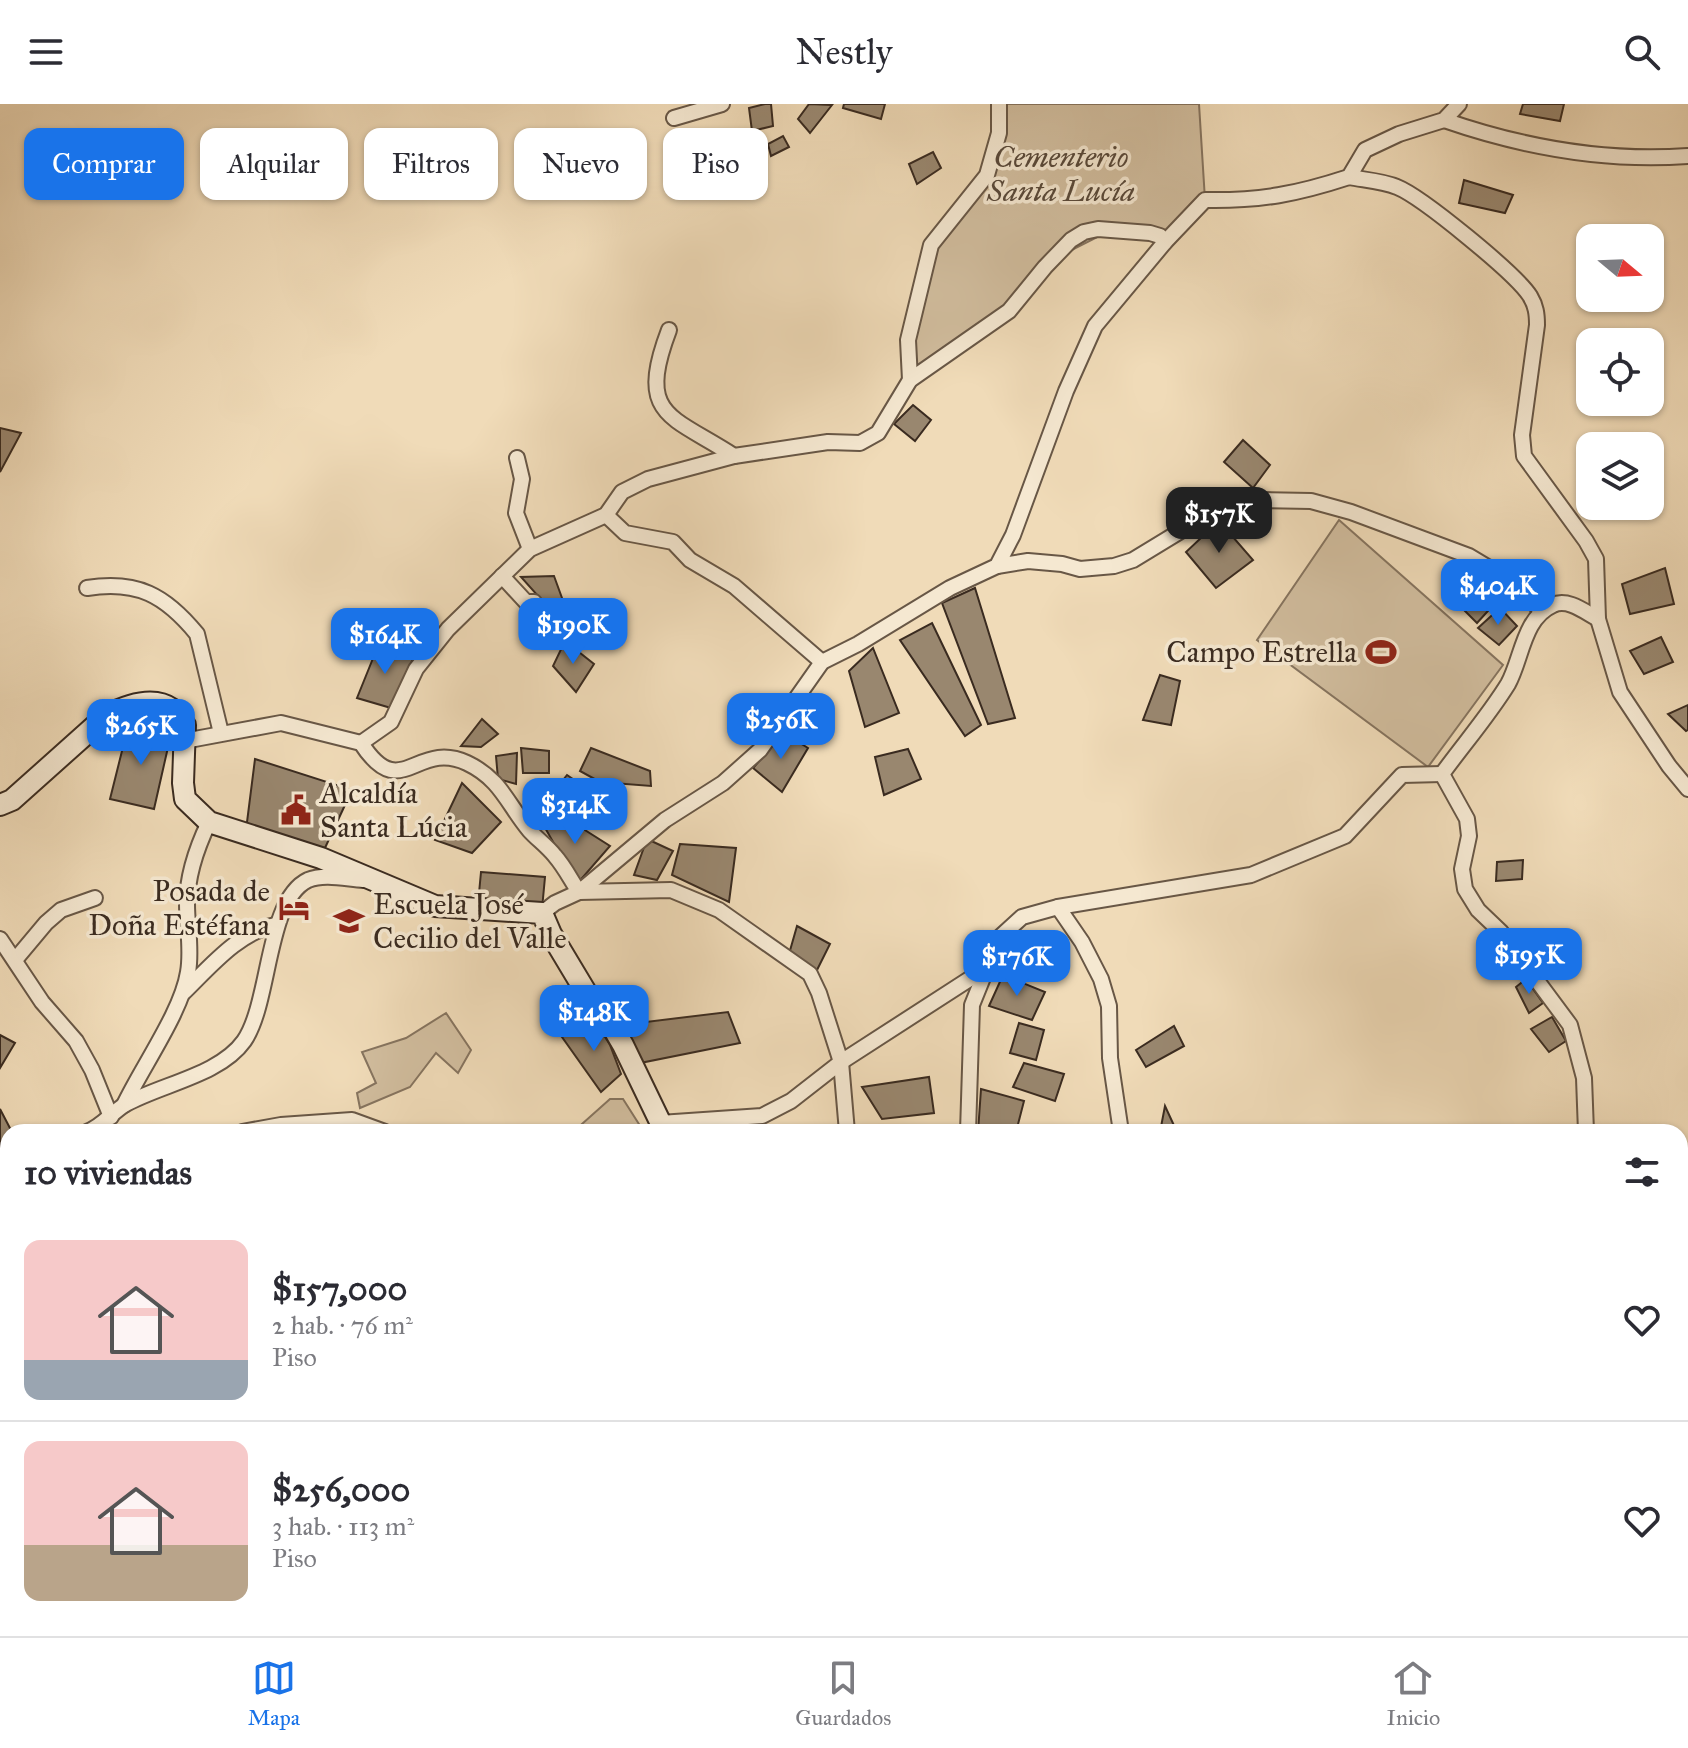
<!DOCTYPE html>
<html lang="es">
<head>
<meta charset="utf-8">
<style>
  :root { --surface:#fff; --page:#f2f2f3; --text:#2b2b33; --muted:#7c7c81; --line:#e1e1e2; --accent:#1a73e8 }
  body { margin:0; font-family:"IM FELL Great Primer",serif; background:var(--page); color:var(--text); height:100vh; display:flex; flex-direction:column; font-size:30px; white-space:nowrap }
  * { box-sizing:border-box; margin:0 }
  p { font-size:26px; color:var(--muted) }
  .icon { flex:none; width:44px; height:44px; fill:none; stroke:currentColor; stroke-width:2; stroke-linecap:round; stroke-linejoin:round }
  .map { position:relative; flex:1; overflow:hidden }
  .panel { position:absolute; left:0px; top:1020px; width:1688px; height:512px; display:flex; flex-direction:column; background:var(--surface); border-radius:24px 24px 0 0; box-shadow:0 2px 6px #0004 }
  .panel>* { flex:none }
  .top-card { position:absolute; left:24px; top:24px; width:800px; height:72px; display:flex; gap:16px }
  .needle { width:52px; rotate:109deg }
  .controls { position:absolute; left:1576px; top:120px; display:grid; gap:16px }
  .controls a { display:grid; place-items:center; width:88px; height:88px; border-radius:16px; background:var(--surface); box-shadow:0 2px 6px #0004; font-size:40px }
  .price { position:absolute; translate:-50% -68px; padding:0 18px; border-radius:16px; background:var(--accent); color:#fff; font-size:26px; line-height:52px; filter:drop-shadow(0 2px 4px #0008) }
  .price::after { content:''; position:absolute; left:50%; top:48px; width:24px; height:18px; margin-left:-12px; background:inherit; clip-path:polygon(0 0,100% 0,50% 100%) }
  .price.on { background:#222; color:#fff }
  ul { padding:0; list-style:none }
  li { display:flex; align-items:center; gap:24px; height:200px; padding:0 24px }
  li+li { border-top:2px solid var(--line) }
  li span { display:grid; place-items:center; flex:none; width:224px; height:160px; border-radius:16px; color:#555 }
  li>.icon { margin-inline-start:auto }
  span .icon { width:96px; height:96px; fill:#fffc; stroke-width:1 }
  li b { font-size:34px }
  h2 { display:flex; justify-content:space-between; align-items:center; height:96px; padding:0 24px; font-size:34px }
  .tag { padding:0 28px; border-radius:16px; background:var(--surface); box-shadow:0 2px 6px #0004; font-size:28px; line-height:72px }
  .tag.on { background:var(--accent); color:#fff }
  header { display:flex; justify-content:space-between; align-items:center; height:104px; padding:0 24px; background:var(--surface); font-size:36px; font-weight:600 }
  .dock { display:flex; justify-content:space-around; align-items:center; height:112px; border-top:2px solid var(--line); background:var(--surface); font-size:22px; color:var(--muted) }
  .dock a { display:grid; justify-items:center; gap:4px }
  .dock .on { color:var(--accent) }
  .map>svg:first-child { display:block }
</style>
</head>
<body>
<header><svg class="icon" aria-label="menu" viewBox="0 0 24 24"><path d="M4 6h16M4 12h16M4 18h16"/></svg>Nestly<svg class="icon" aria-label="search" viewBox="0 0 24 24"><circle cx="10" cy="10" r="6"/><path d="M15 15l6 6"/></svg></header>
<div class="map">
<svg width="1688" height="1532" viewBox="0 0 1688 1532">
  <rect width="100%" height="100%" fill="#f0dbb8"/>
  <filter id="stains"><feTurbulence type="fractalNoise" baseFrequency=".0025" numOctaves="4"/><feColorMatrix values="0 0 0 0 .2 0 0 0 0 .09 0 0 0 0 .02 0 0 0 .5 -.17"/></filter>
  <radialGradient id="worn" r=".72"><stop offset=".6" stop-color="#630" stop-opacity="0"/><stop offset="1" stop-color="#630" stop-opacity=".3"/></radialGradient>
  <g fill="#d1bd9e" stroke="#86745f" stroke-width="2">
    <polygon points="999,0 1199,0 1205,96 1165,138 1107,128 1058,153 981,234 928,254 919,267 910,235 933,142 988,71"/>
    <polygon points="1339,416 1503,561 1428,663 1257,536"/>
    <polygon points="446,909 471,946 458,969 436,949 410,983 360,1004 357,989 376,979 362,948 406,934"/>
    <polygon points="610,995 623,995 644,1028 573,1028"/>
  </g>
  <polygon fill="#b29f84" stroke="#82715c" stroke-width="2" points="925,1524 1188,1524 1183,1532 913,1532"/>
  <g fill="#99876f" stroke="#3a2b20" stroke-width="2">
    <polygon points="765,0 771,0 773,22 752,27 749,4"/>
    <polygon points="809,0 832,1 810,29 798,15"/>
    <polygon points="844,0 885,0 881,15 843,4"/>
    <polygon points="1523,0 1564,0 1560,17 1520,10"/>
    <polygon points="783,32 789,43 771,52 768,40"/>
    <polygon points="933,48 941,64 917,80 909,60"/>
    <polygon points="1464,76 1513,91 1505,109 1459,99"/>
    <polygon points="913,301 931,316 915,337 894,320"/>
    <polygon points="0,324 21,329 0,368"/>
    <polygon points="1243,336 1270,361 1253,384 1224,358"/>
    <polygon points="1219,417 1253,456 1216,484 1186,448"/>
    <polygon points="1665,464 1674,500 1630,510 1622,480"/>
    <polygon points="554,472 562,494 555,511 521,473"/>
    <polygon points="1484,482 1497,497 1477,519 1461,503"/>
    <polygon points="975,484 1015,614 988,620 942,499"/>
    <polygon points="1500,504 1517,522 1499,541 1478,524"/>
    <polygon points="932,519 981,621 965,632 900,536"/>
    <polygon points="1661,533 1673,558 1644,570 1630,547"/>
    <polygon points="380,537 414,553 391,604 357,594"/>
    <polygon points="565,537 594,560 576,588 553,562"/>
    <polygon points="873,544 899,609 865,623 849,567"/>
    <polygon points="1160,571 1180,577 1171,621 1143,616"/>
    <polygon points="1688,601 1688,626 1686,627 1668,610"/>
    <polygon points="482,615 498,630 481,643 461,642"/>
    <polygon points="154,622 171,630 154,705 110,695 126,631"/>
    <polygon points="784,629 808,644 782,688 753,664"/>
    <polygon points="521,644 549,647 549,669 523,669"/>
    <polygon points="591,644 650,667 651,682 600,678 580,667"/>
    <polygon points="908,645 921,675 884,691 875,653"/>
    <polygon points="517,649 516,680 498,675 496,652"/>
    <polygon points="255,655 352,686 324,746 246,726"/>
    <polygon points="567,671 595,690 579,718 545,699"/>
    <polygon points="462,679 501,718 472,749 435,736"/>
    <polygon points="558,709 610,742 577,780 544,722"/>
    <polygon points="647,735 673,747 657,776 634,771"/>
    <polygon points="680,740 736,744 729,798 672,771"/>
    <polygon points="1523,756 1522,775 1496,777 1497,758"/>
    <polygon points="481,768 545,773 542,805 478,800"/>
    <polygon points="797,822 830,840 816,868 789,850"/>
    <polygon points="1003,871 1045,888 1032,916 989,902"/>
    <polygon points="1526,875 1543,899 1529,909 1516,883"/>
    <polygon points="728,908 740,939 640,959 621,921"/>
    <polygon points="593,913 610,941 621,970 601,988 562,933"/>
    <polygon points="1552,913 1566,937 1549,948 1531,925"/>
    <polygon points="1019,919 1044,926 1036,956 1010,949"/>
    <polygon points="1174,922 1184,942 1146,963 1136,946"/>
    <polygon points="0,931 15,939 0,964"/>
    <polygon points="1024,959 1064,970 1055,997 1013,983"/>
    <polygon points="929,973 934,1009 882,1015 862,983"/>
    <polygon points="981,985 1024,997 1016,1028 978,1028"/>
    <polygon points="1165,1002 1177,1028 1160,1028"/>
    <polygon points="0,1005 12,1028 8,1028 8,1042 0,1048"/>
    <polygon points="0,1102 8,1106 8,1138 0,1135"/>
    <polygon points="0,1139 8,1140 8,1166 0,1165"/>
    <polygon points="786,1524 799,1524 802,1532 786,1532"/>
    <polygon points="852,1524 861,1524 863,1532 831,1532"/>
    <polygon points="1269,1524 1381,1524 1377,1532 1275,1532"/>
  </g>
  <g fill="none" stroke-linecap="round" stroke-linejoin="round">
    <g stroke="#685746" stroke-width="18">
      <g id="street">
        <polyline points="674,14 722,0"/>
        <path d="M 1444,16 C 1522,43 1606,58 1688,52"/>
        <path d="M 1349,73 C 1365,76 1383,77 1397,83 C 1422,93 1516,170 1530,192 C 1536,202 1537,210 1537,221 L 1522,331 L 1524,352 L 1586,437 L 1596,455 L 1598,515 L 1620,588 L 1669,662 L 1688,685"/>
        <path d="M 669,226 C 636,313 671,311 734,352"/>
        <polyline points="910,276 908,236 931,141 987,71 999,29 999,0"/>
        <polyline points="517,354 522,375 516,409 530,445"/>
        <polyline points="606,411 625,429 673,438 690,456 734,482 822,558"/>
        <polyline points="997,462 1028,457 1062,460 1080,465 1114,462 1133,456 1225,400 1264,396 1311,397 1351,408 1469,452 1509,476 1542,507"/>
        <polyline points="502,472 526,498 534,498 547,519"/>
        <path d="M 87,484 C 137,476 165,491 197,530 L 221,629"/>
        <path d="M 184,637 L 281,619 L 361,639 C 401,701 416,635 467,659 C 501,675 508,701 529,726 C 537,735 547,742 555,752 C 564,762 571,776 579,788 L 671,786 L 719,806 L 810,870 L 819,889 L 841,958 L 847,1028"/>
        <polyline points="361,639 391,618 416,565 448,525 530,445 606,411 622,388 648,375 734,352 828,338 860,339 878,329 910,276 1009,207 1045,163 1071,136 1084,128 1098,125 1150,129 1160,132 1165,138"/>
        <polyline points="1058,803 1082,838 1101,875 1109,902 1110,954 1121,1028"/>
        <path d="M 542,809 L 555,799 L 579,788 L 665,716 L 723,679 L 760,646 L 822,558 L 858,540 L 950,484 L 997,462 L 1013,431 L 1066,287 L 1095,222 L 1165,138 L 1205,96 C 1261,97 1297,90 1349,73 L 1365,46 L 1399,30 L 1444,16 L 1459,0"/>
        <polyline points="0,835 42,898 76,937 92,966 111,1013"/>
        <polyline points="15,856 46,819 61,806 95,794"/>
        <path d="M 183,889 C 209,864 239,827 276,821"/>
        <path d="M 124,1001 C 142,963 182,907 188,868 C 192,846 187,822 187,800 C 187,773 197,743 209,718"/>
        <polyline points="660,1019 762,1012 791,997 841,958 985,865"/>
        <path d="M 87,1028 C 103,1022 112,1008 126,1000 C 162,980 220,971 244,937 C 271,898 266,796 308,776 C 324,769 347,775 363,776"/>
        <polyline points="242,1028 281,1021 352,1016 385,1028"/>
        <polyline points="968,1028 972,901 999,834 1022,813 1058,803 1251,771 1345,732 1402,671 1442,670"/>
        <path d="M 1586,1028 L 1584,974 L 1570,921 L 1501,828 L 1478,806 L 1465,785 L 1462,765 L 1469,732 L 1467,715 L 1442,670 C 1463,641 1489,611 1508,580 C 1522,555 1523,514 1553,501 C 1568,494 1585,508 1598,515"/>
        <polyline points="0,1060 8,1056"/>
        <polyline points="0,1384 8,1382"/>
        <polyline points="344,1524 351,1532"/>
        <polyline points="810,1524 812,1532"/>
        <polyline points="97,1532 106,1524"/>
        <polyline points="500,1532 502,1524"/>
        <polyline points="1387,1532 1392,1524"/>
      </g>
    </g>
    <g stroke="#3a2b20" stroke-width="24">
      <g id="secondary">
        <path d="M 0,701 L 12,696 L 106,612 C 125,602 152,591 172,605 C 176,608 181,616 185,621 L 183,679 L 185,695 L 209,718 L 321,754 L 435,802 L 542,809 L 551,830 L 593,900 L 606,912 L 623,941 L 665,1028"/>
        <polyline points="1252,1524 1258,1532"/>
      </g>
    </g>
    <use href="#street" stroke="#f5e8d1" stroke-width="14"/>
    <use href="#secondary" stroke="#f5e8d1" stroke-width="20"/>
  </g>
  <defs>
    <g id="stadium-bare" transform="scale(2.4)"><path d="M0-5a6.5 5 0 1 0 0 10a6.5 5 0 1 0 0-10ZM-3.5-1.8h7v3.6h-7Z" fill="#8f2418" stroke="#f5e8d1" stroke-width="2.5" paint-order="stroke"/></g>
    <g id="civic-bare" transform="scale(2.4)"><path d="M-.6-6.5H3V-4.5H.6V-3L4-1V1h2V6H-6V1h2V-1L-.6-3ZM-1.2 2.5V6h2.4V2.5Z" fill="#8f2418" stroke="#f5e8d1" stroke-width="2.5" paint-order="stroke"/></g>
    <g id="hotel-bare" transform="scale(2.4)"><path d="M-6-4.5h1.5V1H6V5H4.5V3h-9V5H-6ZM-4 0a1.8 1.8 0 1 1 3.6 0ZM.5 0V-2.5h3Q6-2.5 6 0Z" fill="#8f2418" stroke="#f5e8d1" stroke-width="2.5" paint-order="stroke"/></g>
    <g id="school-bare" transform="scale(2.4)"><path d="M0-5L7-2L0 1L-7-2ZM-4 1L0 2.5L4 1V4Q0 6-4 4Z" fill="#8f2418" stroke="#f5e8d1" stroke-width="2.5" paint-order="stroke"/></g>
  </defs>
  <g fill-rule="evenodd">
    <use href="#stadium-bare" x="1381" y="548"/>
    <use href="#civic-bare" x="296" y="706"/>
    <use href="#hotel-bare" x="294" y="804"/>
    <use href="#school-bare" x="349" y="817"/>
  </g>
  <g text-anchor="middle" stroke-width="7" stroke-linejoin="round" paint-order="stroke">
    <g font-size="30" font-style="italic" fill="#584839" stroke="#f5e8d1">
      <text x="1061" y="63">Cementerio<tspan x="1061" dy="34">Santa Lucía</tspan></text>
    </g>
    <g font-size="30" fill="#3a2b20" stroke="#f5e8d1" text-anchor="end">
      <text x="1357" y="558">Campo Estrella</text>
      <text x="320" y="699" text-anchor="start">Alcaldía<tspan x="320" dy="34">Santa Lúcia</tspan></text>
      <text x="270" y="797">Posada de<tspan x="270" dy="34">Doña Estéfana</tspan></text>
      <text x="373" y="810" text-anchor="start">Escuela José<tspan x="373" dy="34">Cecilio del Valle</tspan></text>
    </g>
  </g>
  <rect width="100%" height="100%" filter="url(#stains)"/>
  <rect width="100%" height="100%" fill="url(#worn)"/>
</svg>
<div class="controls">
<a><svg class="needle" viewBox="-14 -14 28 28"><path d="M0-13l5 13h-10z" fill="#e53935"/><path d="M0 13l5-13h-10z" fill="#7c7c81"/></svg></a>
<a><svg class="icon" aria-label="locate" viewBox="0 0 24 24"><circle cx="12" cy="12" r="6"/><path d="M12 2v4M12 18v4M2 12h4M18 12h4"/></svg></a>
<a><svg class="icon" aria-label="layers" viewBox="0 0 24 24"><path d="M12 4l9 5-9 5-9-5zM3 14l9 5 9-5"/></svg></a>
</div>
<b class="price on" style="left:1219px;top:451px">$157K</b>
<b class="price" style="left:1498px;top:523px">$404K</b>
<b class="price" style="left:573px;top:562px">$190K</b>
<b class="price" style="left:385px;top:572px">$164K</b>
<b class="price" style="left:781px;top:657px">$256K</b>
<b class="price" style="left:141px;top:663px">$265K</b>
<b class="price" style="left:575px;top:742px">$314K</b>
<b class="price" style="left:1529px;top:892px">$195K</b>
<b class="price" style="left:1017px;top:894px">$176K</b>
<b class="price" style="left:594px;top:949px">$148K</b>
<div class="top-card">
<a class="tag on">Comprar</a>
<a class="tag">Alquilar</a>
<a class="tag">Filtros</a>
<a class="tag">Nuevo</a>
<a class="tag">Piso</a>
</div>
<section class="panel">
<h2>10 viviendas<svg class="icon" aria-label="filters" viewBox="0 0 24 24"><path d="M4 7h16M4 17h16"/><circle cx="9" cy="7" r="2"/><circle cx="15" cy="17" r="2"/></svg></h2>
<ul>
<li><span style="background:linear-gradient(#f6c9c9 75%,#9aa5b1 0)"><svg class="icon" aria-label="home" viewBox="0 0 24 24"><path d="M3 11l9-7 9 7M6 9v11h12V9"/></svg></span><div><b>$157,000</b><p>2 hab. · 76 m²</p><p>Piso</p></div><svg class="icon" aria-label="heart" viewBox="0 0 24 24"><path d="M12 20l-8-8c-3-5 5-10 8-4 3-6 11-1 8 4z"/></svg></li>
<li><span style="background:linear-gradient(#f6c9c9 65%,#b9a48a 0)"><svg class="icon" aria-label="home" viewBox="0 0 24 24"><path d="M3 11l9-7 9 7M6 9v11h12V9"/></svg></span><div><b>$256,000</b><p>3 hab. · 113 m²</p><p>Piso</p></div><svg class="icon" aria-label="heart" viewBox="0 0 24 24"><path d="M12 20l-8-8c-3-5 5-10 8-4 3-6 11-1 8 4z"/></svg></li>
</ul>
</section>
</div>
<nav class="dock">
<a class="on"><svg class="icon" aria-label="map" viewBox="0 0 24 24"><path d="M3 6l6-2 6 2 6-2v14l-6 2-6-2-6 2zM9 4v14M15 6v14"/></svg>Mapa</a>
<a><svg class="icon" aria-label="saved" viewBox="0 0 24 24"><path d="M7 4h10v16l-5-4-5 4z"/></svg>Guardados</a>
<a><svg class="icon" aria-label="home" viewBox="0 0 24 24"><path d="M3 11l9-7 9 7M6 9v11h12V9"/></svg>Inicio</a>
</nav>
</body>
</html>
